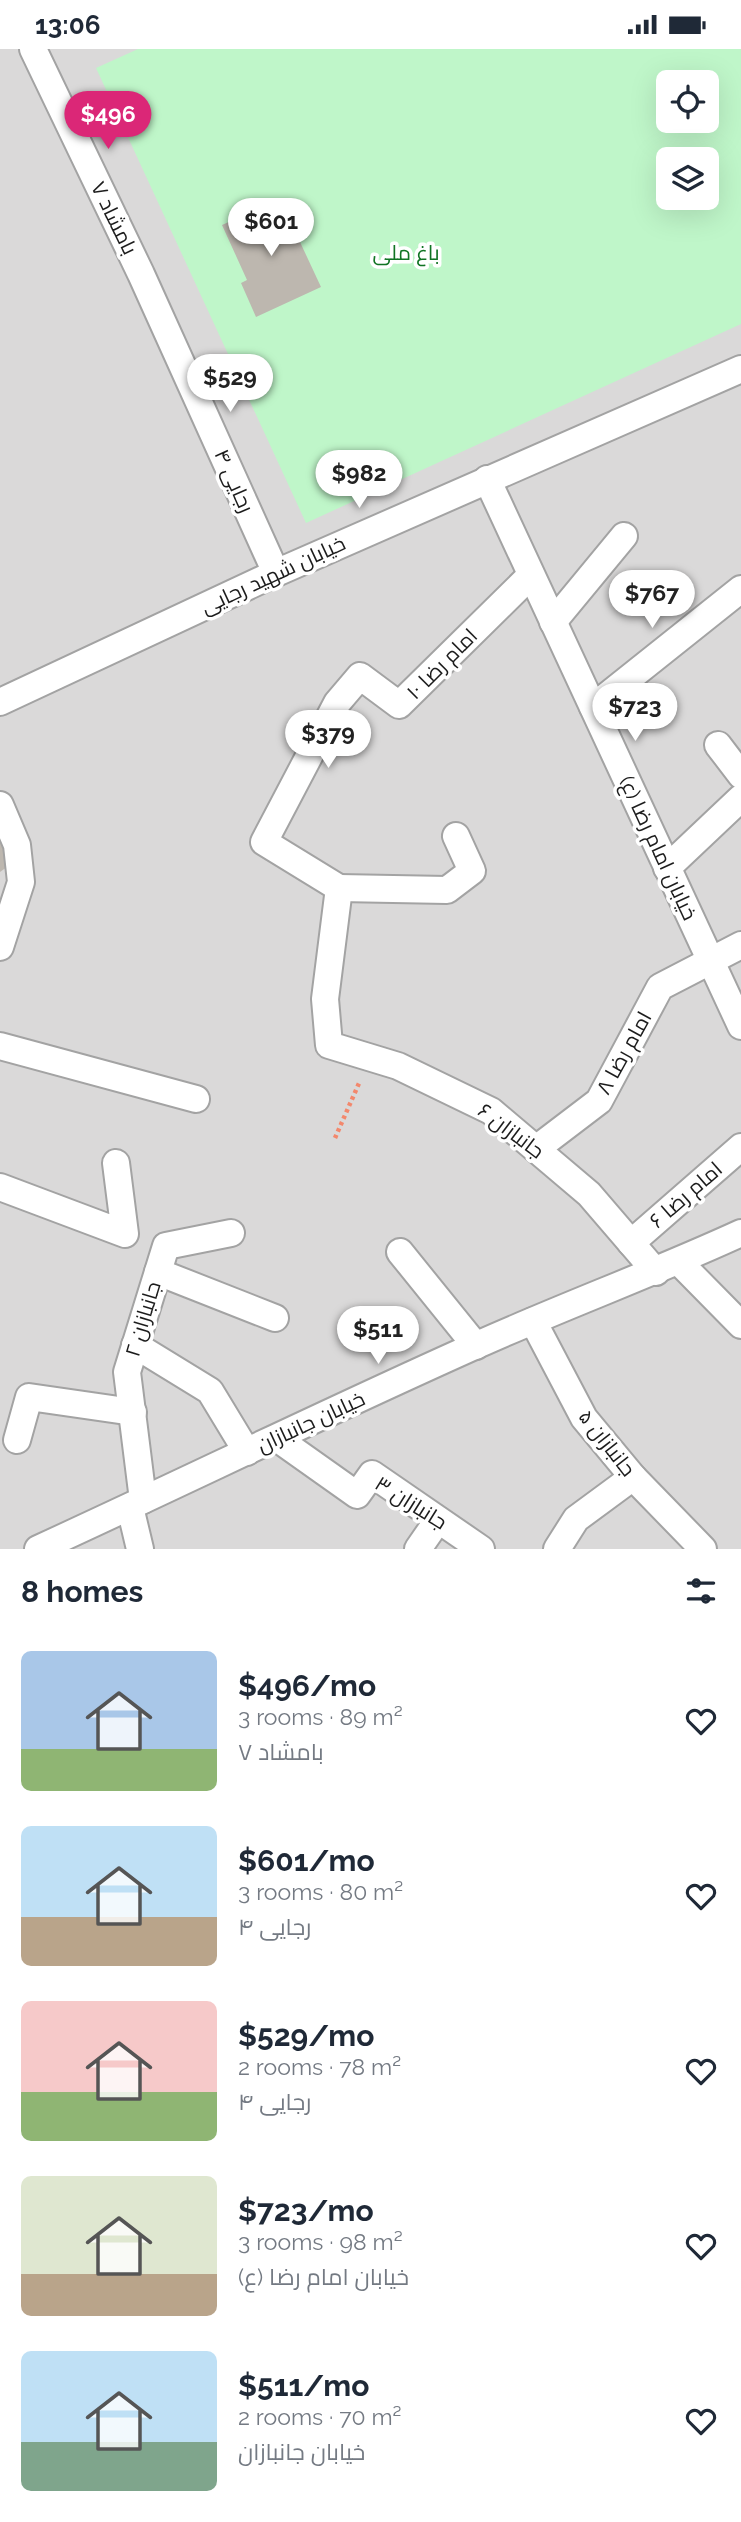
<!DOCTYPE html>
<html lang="en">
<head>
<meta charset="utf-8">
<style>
  :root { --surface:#fff; --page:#f2f2f3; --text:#1f2937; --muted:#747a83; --accent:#db2777 }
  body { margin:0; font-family:Raleway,Cairo,sans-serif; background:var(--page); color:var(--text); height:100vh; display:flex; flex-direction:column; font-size:26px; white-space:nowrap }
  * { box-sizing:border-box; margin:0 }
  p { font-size:23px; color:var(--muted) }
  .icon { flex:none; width:38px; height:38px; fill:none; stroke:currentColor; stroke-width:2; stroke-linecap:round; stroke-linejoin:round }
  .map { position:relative; height:1500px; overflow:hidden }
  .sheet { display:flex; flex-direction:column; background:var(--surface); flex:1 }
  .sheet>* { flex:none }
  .fabs { position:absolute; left:656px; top:21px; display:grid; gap:14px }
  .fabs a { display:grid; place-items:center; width:63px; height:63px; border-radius:10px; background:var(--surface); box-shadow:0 7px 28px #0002; font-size:35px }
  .price { position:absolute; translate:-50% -60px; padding:0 16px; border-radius:24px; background:#fff; color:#222; font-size:23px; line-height:46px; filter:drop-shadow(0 2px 4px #0008) }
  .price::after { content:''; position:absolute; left:50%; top:42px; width:21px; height:16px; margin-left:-10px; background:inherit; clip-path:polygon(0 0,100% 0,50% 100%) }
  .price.on { background:var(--accent); color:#fff }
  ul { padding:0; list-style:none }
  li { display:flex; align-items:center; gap:21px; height:175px; padding:0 21px }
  li span { display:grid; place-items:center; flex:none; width:196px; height:140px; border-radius:10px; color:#555 }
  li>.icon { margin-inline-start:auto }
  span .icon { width:84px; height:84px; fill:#fffc; stroke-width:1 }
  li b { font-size:30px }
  h2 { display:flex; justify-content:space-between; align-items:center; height:84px; padding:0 21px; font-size:30px }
  .status { display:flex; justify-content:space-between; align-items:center; height:49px; padding:0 35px; background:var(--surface); direction:ltr }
  .status svg { height:19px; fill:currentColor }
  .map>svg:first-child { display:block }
</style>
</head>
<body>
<div class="status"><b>13:06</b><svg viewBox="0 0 49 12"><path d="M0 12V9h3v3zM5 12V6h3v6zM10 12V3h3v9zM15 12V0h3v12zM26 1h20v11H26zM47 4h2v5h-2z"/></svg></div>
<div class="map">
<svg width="741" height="1500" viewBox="0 0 741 1500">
  <rect width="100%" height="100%" fill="#edeae2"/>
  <path fill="#dad9d9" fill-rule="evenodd" d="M 0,0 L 741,0 L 741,1500 L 0,1500 ZM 668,33 L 707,33 L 707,72 L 668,72 ZM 668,110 L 707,110 L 707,149 L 668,149 Z"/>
  <path fill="#bff6c9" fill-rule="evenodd" d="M 138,0 L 741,0 L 741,275 L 306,474 L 96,19 ZM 668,33 L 707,33 L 707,72 L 668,72 ZM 668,110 L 707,110 L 707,149 L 668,149 Z"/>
  <g fill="#bdb7af">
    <polygon points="280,150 321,238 256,268 241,234 247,231 222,176"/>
    <polygon points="0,793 11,815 0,823"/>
  </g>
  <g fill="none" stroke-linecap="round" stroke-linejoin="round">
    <g stroke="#a3a3a3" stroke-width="30">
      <g id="minor">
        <polyline points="33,0 141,225 276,524"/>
        <polyline points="487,430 741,977"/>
        <polyline points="531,526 399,656 360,627 337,654 264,793 339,839 325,950 329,996 398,1017 491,1062 589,1145 656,1223"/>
        <polyline points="553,573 624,487"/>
        <polyline points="0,653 276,524 741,320"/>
        <polyline points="593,658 741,540"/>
        <polyline points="718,696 741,726"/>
        <polyline points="0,756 17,796 21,833 0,898"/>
        <polyline points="667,819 741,749"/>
        <polyline points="339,839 447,841 472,822 456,787"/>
        <polyline points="0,997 196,1050"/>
        <polyline points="536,1100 599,1052 660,938 741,896"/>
        <polyline points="0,1138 125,1185 116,1114"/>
        <polyline points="631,1194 741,1098"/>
        <polyline points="400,1203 476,1297"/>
        <polyline points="679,1213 741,1276"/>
        <polyline points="158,1223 275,1269"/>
        <polyline points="533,1272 584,1369 633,1428 703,1500"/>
        <polyline points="135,1296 210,1342 247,1403"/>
        <polyline points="278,1390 357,1446 372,1425 481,1500"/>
        <polyline points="17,1391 29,1348 133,1363"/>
        <polyline points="143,1451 127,1323 166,1197 231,1184"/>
        <polyline points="130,1458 140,1500"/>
        <path d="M 38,1500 C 184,1433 329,1362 477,1296 C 564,1257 654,1224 741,1184"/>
        <polyline points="418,1500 438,1471"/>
        <polyline points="557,1500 576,1470 633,1428"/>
      </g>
    </g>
    <polyline stroke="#f3886d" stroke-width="4.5" stroke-dasharray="3.5 3.5" stroke-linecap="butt" points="335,1089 360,1032"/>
    <use href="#minor" stroke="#fff" stroke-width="26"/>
  </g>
  <g text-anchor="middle" stroke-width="7" stroke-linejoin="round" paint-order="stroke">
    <g font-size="21" fill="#1c1c1c" stroke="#fff">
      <text transform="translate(114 169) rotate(64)" y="7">بامشاد ۷</text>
      <text transform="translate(234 432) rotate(66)" y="7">رجایی ۴</text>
      <text transform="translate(273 526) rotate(-25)" y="7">خیابان شهید رجایی</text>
      <text transform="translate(442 615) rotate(-45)" y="7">امام رضا ۱۰</text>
      <text transform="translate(658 799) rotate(65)" y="7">خیابان امام رضا (ع)</text>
      <text transform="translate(624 1004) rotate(-61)" y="7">امام رضا ۸</text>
      <text transform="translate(511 1082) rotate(37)" y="7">جانبازان ۶</text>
      <text transform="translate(686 1146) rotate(-41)" y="7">امام رضا ۶</text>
      <text transform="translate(143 1270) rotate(-73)" y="7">جانبازان ۲</text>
      <text transform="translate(311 1373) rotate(-25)" y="7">خیابان جانبازان</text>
      <text transform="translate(607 1394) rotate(52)" y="7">جانبازان ۵</text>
      <text transform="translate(411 1454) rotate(32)" y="7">جانبازان ۳</text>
    </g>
    <g font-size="21" fill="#107423" stroke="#fff">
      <text x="406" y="211">باغ ملی</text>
    </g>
  </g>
</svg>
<div class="fabs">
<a><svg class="icon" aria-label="locate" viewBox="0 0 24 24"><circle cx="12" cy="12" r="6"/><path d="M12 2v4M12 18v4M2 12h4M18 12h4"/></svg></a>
<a><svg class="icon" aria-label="layers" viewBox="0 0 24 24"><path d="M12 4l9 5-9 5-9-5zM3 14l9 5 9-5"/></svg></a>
</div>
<b class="price on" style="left:108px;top:102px">$496</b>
<b class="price" style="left:271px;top:209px">$601</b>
<b class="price" style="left:230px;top:365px">$529</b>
<b class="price" style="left:359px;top:461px">$982</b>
<b class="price" style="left:652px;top:581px">$767</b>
<b class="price" style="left:635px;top:694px">$723</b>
<b class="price" style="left:328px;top:721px">$379</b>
<b class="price" style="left:378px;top:1317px">$511</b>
</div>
<section class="sheet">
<h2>8 homes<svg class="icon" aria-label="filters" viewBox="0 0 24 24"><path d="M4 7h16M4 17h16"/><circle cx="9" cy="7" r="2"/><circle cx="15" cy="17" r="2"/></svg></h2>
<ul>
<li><span style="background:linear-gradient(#a9c7e8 70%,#8fb573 0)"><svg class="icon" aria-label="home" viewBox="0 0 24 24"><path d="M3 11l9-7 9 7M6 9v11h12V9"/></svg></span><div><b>$496/mo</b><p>3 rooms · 89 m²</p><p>بامشاد ۷</p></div><svg class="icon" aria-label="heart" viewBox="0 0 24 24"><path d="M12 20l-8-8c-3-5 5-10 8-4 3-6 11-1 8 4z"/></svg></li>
<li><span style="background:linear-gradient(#bfe0f5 65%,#b9a48a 0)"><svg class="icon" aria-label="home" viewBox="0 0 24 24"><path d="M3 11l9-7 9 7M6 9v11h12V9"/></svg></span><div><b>$601/mo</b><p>3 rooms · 80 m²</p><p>رجایی ۴</p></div><svg class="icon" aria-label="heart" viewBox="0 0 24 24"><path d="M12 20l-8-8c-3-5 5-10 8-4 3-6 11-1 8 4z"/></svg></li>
<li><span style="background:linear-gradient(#f6c9c9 65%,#8fb573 0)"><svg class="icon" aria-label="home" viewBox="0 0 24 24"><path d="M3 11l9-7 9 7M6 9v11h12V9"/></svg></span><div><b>$529/mo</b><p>2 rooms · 78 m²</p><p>رجایی ۴</p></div><svg class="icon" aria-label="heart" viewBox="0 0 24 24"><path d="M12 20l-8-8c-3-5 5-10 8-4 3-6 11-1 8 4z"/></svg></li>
<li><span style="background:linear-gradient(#dfe7d0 70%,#b9a48a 0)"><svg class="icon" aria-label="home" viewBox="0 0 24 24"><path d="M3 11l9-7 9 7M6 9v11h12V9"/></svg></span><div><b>$723/mo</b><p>3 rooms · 98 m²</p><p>خیابان امام رضا (ع)</p></div><svg class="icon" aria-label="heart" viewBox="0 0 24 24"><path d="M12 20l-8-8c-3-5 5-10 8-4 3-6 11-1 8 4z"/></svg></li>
<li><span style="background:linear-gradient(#bfe0f5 65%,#7fa58c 0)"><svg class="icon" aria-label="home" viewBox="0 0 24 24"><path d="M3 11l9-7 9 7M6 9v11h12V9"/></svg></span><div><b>$511/mo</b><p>2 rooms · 70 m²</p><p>خیابان جانبازان</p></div><svg class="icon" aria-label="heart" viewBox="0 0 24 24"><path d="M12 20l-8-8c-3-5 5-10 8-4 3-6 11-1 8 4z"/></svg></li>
</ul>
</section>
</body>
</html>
